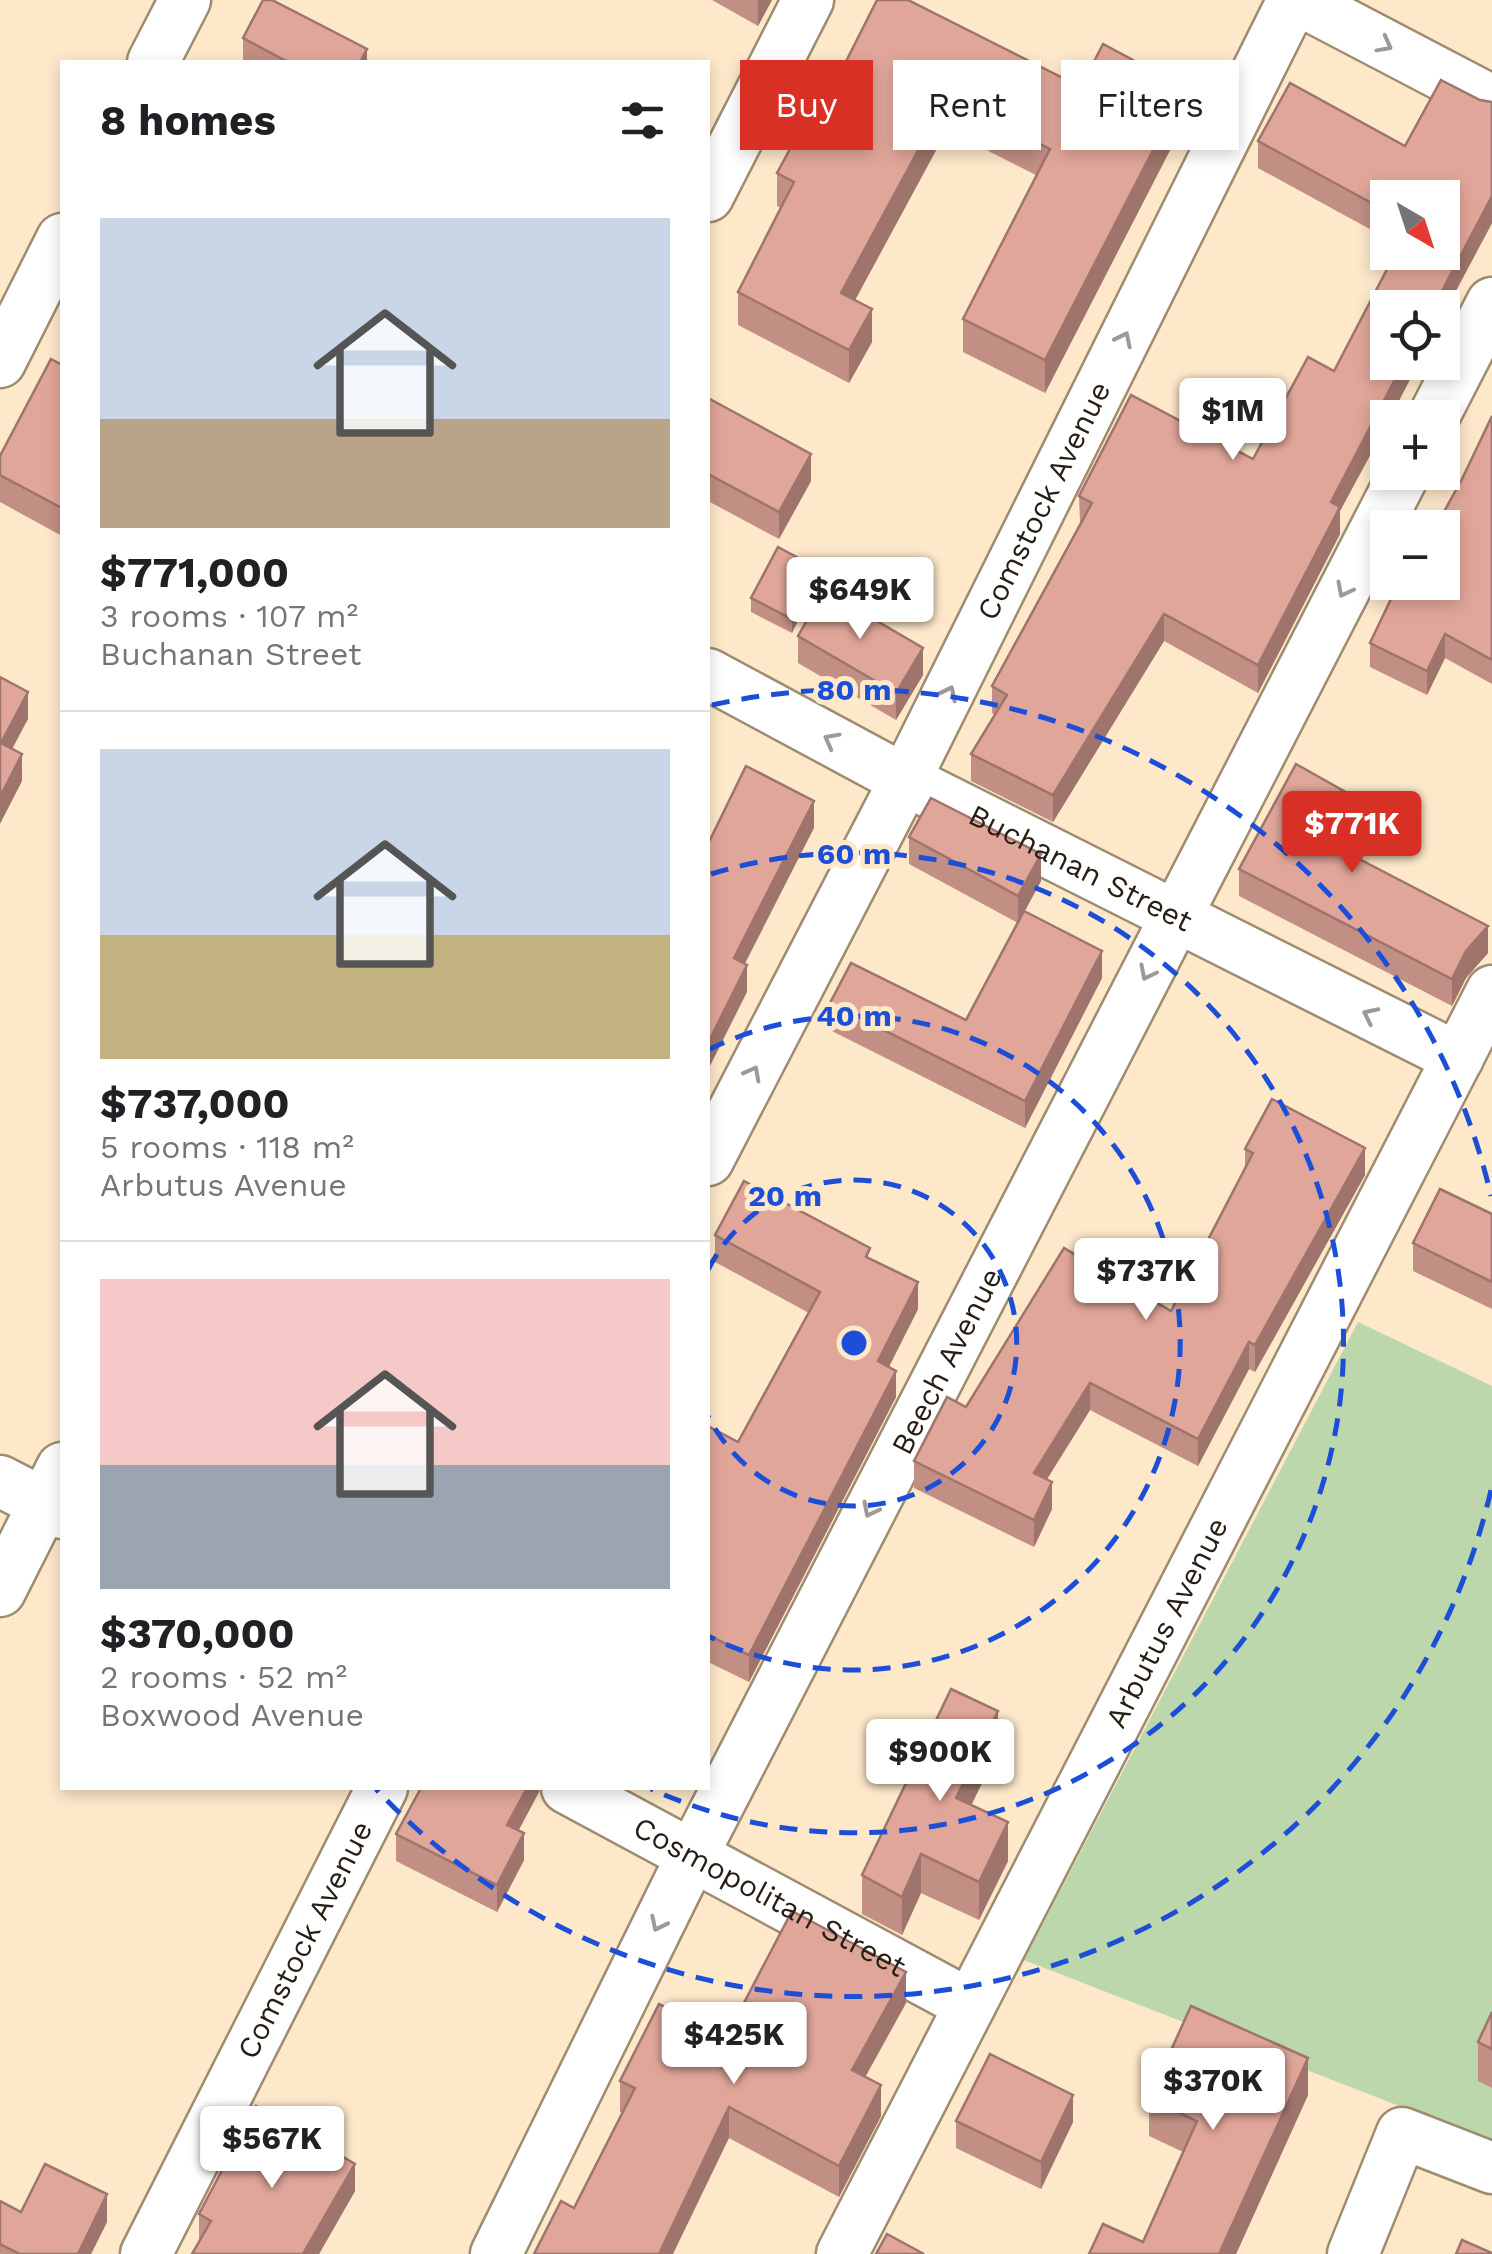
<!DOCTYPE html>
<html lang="en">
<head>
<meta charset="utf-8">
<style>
  :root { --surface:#fff; --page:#f6f6f6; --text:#202124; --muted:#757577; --line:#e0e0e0; --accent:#d93025 }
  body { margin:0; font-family:"Work Sans",sans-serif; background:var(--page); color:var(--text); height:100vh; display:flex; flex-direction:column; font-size:38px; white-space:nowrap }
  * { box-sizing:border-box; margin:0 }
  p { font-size:32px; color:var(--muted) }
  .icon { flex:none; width:55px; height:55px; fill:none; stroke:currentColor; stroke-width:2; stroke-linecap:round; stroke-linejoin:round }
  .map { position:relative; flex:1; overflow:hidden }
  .details { position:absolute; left:60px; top:60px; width:650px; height:1730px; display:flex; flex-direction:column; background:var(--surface); border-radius:0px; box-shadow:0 5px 15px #0003 }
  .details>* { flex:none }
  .guide { position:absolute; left:740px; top:60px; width:600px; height:90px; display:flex; gap:20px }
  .needle { width:65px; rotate:141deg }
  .controls { position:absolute; left:1370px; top:180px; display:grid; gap:20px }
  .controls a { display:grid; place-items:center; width:90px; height:90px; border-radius:0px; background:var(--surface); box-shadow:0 5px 15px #0003; font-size:50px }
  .price { position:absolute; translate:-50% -85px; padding:0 22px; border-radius:10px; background:#fff; color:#222; font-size:32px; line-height:65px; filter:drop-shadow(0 2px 5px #0008) }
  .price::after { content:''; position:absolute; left:50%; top:60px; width:30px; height:22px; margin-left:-15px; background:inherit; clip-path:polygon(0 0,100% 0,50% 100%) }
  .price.on { background:var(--accent); color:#fff }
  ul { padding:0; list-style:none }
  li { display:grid; align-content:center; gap:20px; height:530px; padding:0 40px }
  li+li { border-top:2px solid var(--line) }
  li span { display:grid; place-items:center; height:310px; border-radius:0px; color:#555 }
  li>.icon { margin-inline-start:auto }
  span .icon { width:180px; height:180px; fill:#fffc; stroke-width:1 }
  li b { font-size:42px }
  h2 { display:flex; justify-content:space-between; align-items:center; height:120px; padding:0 40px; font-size:42px }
  .pill { padding:0 35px; border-radius:0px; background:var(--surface); box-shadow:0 5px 15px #0003; font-size:35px; line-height:90px }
  .pill.on { background:var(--accent); color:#fff }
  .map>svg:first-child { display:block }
</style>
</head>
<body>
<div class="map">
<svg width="1492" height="2254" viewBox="0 0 1492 2254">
  <rect width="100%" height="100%" fill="#fde8ca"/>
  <polygon fill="#bcd7ab" points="1358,1322 1492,1386 1492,2142 1024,1960"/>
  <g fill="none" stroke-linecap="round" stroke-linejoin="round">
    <g stroke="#9f8c70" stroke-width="55">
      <g id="street">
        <polyline points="1299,0 1492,101"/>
        <polyline points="153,62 185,0"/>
        <polyline points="708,196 808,0"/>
        <polyline points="0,362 62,239"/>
        <polyline points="1433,418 1492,303"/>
        <path id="s1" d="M 708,674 L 905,780 L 1458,1058"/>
        <path id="s2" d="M 708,1160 L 905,780 L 1293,0"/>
        <polyline points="0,1481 62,1513"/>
        <polyline points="0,1591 62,1468"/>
        <path id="s3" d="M 567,1788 L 970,2005"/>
        <path id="s4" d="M 146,2254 L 382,1788"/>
        <path id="s5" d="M 496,2254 L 691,1858 L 1405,472"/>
        <path id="s6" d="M 842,2254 L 1492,991"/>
        <polyline points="1353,2254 1402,2133 1492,2168"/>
      </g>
    </g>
    <use href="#street" stroke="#fff" stroke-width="50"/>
  </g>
  <g fill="#c28f84">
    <polygon points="712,0 772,0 758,26"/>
    <polygon points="877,0 1081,87 1185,121 1045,393 963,352 963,319 1036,175 947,130 855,300 872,342 849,383 738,325 738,292 781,208 777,206 777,173 822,109"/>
    <polygon points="243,38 367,62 243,62"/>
    <polygon points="1441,80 1480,100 1492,102 1492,223 1442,317 1442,308 1388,308 1388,362 1419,362 1390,418 1388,418 1388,422 1340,511 1340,534 1258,693 1164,641 1053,822 971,781 971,754 995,715 992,713 992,686 1080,523 1079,496 1131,395 1253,459 1308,357 1334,371 1396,252 1442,252 1442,198 1388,198 1388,239 1258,168 1258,141 1290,83 1405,146"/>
    <polygon points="62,365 62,536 0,502 0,456"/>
    <polygon points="708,398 811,481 779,539 708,501"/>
    <polygon points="1492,416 1492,684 1445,658 1427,695 1370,667 1370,643 1442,582 1462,479"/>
    <polygon points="817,582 792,633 751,612 751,598"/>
    <polygon points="798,636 923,675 896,720 798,663"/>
    <polygon points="1367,831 1353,856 1488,953 1466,978 1452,1006 1239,896 1239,869"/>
    <polygon points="909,837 1041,881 1025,911 1102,978 1025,1128 830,1030 830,1003 966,1020 1018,923 909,864"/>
    <polygon points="1245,1149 1365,1175 1255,1372 1249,1369 1198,1466 1090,1410 1047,1479 1052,1509 1034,1547 914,1488 914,1461 966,1407 1171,1311 1245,1169"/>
    <polygon points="1492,1214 1492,1309 1413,1271 1413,1243"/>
    <polygon points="715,1235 870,1259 918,1309 889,1367 896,1397 749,1682 708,1662 708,1426 738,1442 809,1313 715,1262"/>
    <polygon points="998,1750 971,1805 1008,1861 979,1920 921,1893 902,1935 862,1914 862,1875"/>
    <polygon points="539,1792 518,1831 524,1860 497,1912 396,1861 396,1834"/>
    <polygon points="906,2003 865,2077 881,2116 839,2197 729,2138 574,2208 622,2113 620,2112 620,2081 698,2024 736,2018"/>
    <polygon points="1492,2012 1492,2088 1478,2081 1478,2042"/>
    <polygon points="1308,2095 1236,2254 1089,2254 1143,2242 1183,2152 1149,2136 1149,2099"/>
    <polygon points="956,2121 1073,2122 1041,2189 956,2148"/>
    <polygon points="355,2191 319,2254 192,2254 199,2241 199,2214"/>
    <polygon points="0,2201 21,2212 107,2222 91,2254 0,2254"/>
  </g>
  <g fill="#9e746c">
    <polygon points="758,0 772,0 758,26"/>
    <polygon points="367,49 367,62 360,62"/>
    <polygon points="1185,88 1185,121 1045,393 1045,360"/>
    <polygon points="947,97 947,130 841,326 841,293"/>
    <polygon points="1492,196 1492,223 1442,317 1442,308 1433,308"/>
    <polygon points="872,309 872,342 849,383 849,350"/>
    <polygon points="1404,362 1419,362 1390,418 1388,418 1388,422 1340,511 1340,534 1258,693 1258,665 1331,502"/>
    <polygon points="811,454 811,481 779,539 779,512"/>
    <polygon points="817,568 817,582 792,633 792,619"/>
    <polygon points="1164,614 1164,641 1053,822 1053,795"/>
    <polygon points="1445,634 1445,658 1427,695 1427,671"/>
    <polygon points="923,648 923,675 896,720 896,693"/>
    <polygon points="28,692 28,719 1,770 1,743"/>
    <polygon points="22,754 22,781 0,824 0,797"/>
    <polygon points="814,801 814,828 734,985 734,958"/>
    <polygon points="1367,804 1367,831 1342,877 1342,850"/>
    <polygon points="1041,854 1041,881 1018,923 1018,896"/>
    <polygon points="1488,926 1488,953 1466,978 1452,1006 1452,979 1466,951"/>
    <polygon points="1102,951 1102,978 1025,1128 1025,1101"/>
    <polygon points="747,965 747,992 708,1070 708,1043"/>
    <polygon points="1365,1148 1365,1175 1255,1372 1255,1345"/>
    <polygon points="918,1282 918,1309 878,1388 878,1361"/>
    <polygon points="1249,1342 1249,1369 1198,1466 1198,1439"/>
    <polygon points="896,1371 896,1397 749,1682 749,1655"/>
    <polygon points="1090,1383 1090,1410 1034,1500 1034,1473"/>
    <polygon points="1052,1482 1052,1509 1034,1547 1034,1520"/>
    <polygon points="998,1711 998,1750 956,1837 956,1798"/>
    <polygon points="527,1788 540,1788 539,1792 507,1852 507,1825"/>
    <polygon points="1008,1822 1008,1861 979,1920 979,1882"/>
    <polygon points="524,1833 524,1860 497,1912 497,1885"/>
    <polygon points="921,1854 921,1893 902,1935 902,1897"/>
    <polygon points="906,1972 906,2003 852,2101 852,2070"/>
    <polygon points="1308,2058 1308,2095 1236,2254 1219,2254"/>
    <polygon points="881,2085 881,2116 839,2197 839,2166"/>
    <polygon points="1073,2095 1073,2122 1041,2189 1041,2162"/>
    <polygon points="729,2107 729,2138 673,2254 659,2254"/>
    <polygon points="355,2164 355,2191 319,2254 303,2254"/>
    <polygon points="107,2194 107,2222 91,2254 78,2254"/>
  </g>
  <g fill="#e1a69a" stroke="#9e746c" stroke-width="2.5">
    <polygon points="263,0 272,0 367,49 360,62 288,62 243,38"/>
    <polygon points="877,0 908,0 1081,87 1103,44 1185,88 1045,360 963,319 1050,149 947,97 841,293 872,309 849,350 738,292 794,182 777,173 814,105 822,109"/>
    <polygon points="1441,80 1480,100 1492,102 1492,196 1433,308 1388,308 1388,362 1404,362 1331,502 1340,507 1258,665 1164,614 1053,795 971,754 1007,695 992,686 1092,503 1079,496 1131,395 1253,459 1308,357 1334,371 1396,252 1442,252 1442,198 1388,198 1388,212 1258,141 1290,83 1405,146"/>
    <polygon points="51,359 62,365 62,508 0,475 0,456"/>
    <polygon points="708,398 811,454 779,512 708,474"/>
    <polygon points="1492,416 1492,660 1445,634 1427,671 1370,643 1399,582 1442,582 1442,528 1435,528 1462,479"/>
    <polygon points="778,547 817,568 792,619 751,598"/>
    <polygon points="824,590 923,648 896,693 798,636"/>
    <polygon points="0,677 28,692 1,743 22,754 0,797"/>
    <polygon points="1296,764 1367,804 1342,850 1488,926 1466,951 1452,979 1239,869"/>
    <polygon points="746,766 814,801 734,958 747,965 708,1043 708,844"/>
    <polygon points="931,798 1041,854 1018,896 909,837"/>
    <polygon points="1024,911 1102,951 1025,1101 830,1003 851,963 966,1020"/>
    <polygon points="1272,1099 1365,1148 1255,1345 1249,1342 1198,1439 1090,1383 1034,1473 1052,1482 1034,1520 914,1461 947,1397 966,1407 1064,1248 1171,1311 1253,1153 1245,1149"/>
    <polygon points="744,1181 870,1248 866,1257 918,1282 878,1361 896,1371 749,1655 708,1635 708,1426 738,1442 820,1292 715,1235"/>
    <polygon points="1440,1189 1492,1214 1492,1282 1413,1243"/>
    <polygon points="951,1689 998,1711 956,1798 1008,1822 979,1882 921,1854 902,1897 862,1875"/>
    <polygon points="421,1788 527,1788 507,1825 524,1833 497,1885 396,1834"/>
    <polygon points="792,1911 906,1972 852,2070 881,2085 839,2166 729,2107 659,2254 534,2254 561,2201 574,2208 635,2088 620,2081 659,2004 698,2024 707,2004 736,2018"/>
    <polygon points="1191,2006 1308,2058 1219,2254 1089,2254 1103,2224 1143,2242 1197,2121 1149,2099"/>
    <polygon points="1492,2012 1492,2049 1478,2042"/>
    <polygon points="990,2054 1073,2095 1041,2162 956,2121"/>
    <polygon points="256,2106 355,2164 303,2254 192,2254 211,2221 199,2214"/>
    <polygon points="45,2164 107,2194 78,2254 20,2254 0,2244 0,2201 21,2212"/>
    <polygon points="887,2234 924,2254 876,2254"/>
    <polygon points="1462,2240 1492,2253 1492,2254 1456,2254"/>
  </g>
  <defs><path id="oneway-chevron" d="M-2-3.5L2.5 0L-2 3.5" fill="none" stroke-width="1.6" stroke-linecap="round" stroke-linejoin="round" transform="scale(2.5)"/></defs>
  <g stroke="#9d9a95">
    <use href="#oneway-chevron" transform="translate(1385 45) rotate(28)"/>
    <use href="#oneway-chevron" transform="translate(1124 339) rotate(-64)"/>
    <use href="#oneway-chevron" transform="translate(1344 590) rotate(117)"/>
    <use href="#oneway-chevron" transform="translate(949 693) rotate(-64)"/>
    <use href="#oneway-chevron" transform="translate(831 740) rotate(-152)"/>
    <use href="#oneway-chevron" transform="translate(1147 973) rotate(117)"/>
    <use href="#oneway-chevron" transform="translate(1370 1015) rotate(-154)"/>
    <use href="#oneway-chevron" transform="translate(753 1073) rotate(-62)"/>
    <use href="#oneway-chevron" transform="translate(870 1510) rotate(117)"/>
    <use href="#oneway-chevron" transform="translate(658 1924) rotate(116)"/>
  </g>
  <g fill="none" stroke="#1d4ed8" stroke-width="5" stroke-dasharray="18 12">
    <path d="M708 1270A163 163 0 1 1 708 1416"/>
    <path d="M708 1050A327 327 0 1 1 708 1636"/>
    <path d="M711 874A490 490 0 1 1 651 1789"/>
    <path d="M1491 1490A654 654 0 0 1 376 1789M712 705A654 654 0 0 1 1491 1196"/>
  </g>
  <g text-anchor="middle" stroke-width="10" stroke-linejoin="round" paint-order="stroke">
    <g font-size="30" fill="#261e13" stroke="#fde8ca">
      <text dy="10" stroke="none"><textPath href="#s2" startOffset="740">Comstock Avenue</textPath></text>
      <text dy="10" stroke="none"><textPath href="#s1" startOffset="420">Buchanan Street</textPath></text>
      <text dy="10" stroke="none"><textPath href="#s5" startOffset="1000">Beech Avenue</textPath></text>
      <text dy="10" stroke="none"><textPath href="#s6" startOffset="710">Arbutus Avenue</textPath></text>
      <text dy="10" stroke="none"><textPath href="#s3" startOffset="230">Cosmopolitan Street</textPath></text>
      <text dy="10" stroke="none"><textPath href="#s4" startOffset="352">Comstock Avenue</textPath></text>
    </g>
  </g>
  <circle cx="854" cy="1343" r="15" fill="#1d4ed8" stroke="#fde8ca" stroke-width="5"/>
  <g font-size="30" text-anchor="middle" font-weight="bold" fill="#1d4ed8" stroke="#fde8ca" stroke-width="10" stroke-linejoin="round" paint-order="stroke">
    <text x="854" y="700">80 m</text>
    <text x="854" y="864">60 m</text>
    <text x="854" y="1026">40 m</text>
    <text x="785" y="1206">20 m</text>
  </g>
</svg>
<div class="controls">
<a><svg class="needle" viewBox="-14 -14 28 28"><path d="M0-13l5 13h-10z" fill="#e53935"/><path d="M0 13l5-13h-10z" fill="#757577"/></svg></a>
<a><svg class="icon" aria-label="locate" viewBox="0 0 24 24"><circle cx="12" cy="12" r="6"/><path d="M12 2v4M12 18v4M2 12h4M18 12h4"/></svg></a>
<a>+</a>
<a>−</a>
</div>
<b class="price" style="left:1233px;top:463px">$1M</b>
<b class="price" style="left:860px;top:642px">$649K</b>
<b class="price on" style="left:1352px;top:876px">$771K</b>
<b class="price" style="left:1146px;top:1323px">$737K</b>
<b class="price" style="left:940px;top:1804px">$900K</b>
<b class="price" style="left:734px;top:2087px">$425K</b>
<b class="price" style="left:1213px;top:2133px">$370K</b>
<b class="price" style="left:272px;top:2191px">$567K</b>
<div class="guide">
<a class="pill on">Buy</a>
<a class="pill">Rent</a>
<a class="pill">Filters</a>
</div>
<section class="details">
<h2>8 homes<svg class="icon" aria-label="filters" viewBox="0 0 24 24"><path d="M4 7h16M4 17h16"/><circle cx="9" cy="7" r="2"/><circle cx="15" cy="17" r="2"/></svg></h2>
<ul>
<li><span style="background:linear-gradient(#c9d6e8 65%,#b9a48a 0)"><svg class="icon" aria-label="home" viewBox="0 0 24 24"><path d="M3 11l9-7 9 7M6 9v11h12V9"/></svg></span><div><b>$771,000</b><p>3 rooms · 107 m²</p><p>Buchanan Street</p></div></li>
<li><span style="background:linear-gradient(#c9d6e8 60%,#c2b280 0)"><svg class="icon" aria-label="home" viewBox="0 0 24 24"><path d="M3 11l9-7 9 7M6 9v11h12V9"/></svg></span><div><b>$737,000</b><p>5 rooms · 118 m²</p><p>Arbutus Avenue</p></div></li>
<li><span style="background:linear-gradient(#f6c9c9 60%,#9aa5b1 0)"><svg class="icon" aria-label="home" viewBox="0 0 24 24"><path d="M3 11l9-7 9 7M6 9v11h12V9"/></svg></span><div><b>$370,000</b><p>2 rooms · 52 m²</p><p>Boxwood Avenue</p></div></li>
</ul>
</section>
</div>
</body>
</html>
